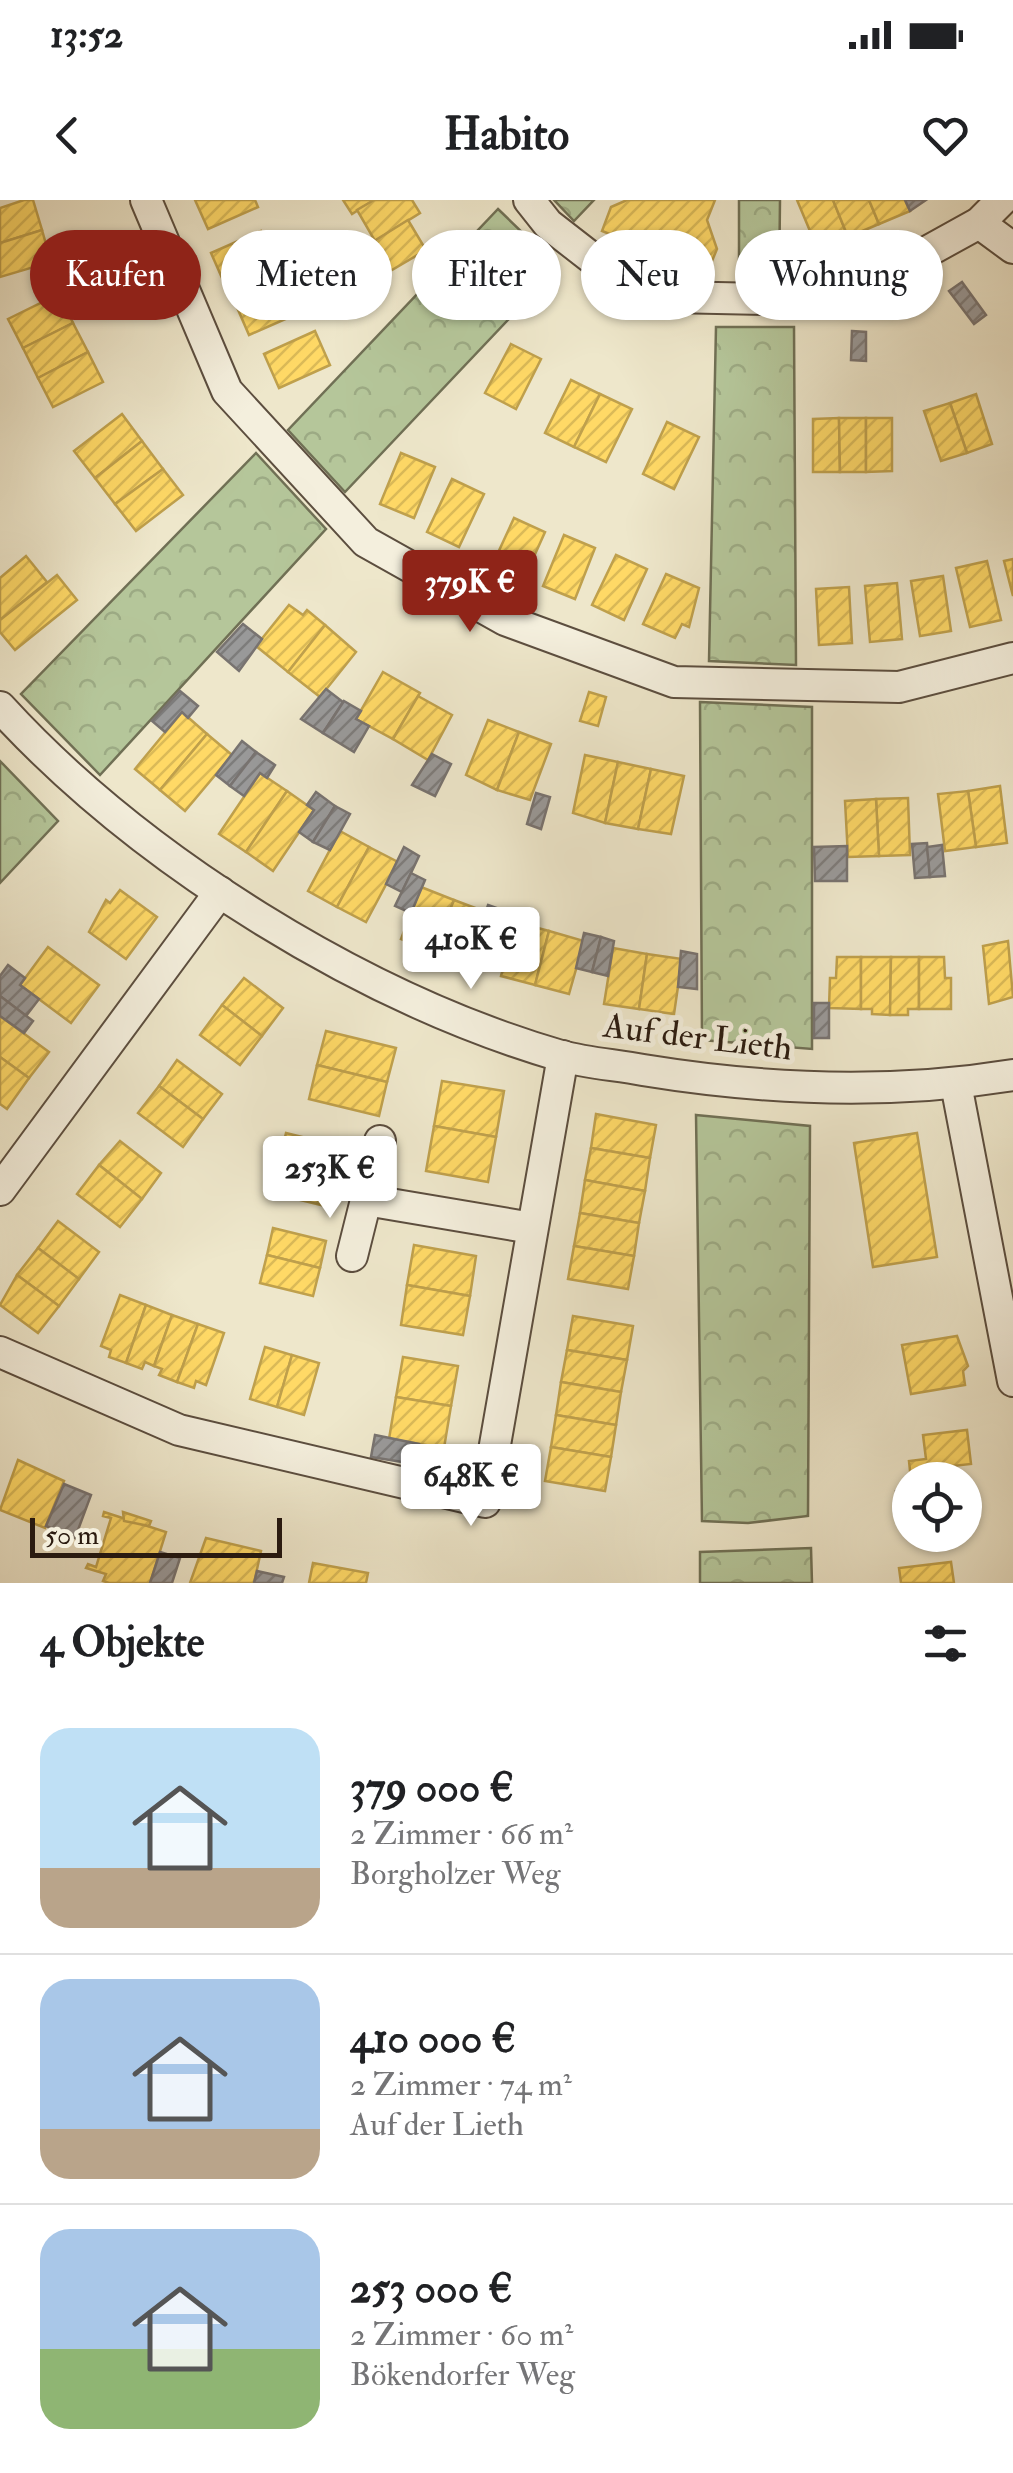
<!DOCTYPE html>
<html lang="de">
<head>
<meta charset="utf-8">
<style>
  :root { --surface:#fff; --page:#f6f6f6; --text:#202124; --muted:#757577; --line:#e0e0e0; --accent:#8f2418 }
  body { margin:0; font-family:"IM FELL Double Pica",serif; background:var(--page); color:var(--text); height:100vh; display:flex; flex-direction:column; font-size:38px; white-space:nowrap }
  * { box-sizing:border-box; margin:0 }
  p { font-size:32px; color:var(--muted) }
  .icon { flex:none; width:55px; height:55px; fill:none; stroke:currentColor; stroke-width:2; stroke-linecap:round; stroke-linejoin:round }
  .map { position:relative; height:1383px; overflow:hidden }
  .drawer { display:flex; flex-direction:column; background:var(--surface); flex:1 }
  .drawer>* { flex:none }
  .hud { position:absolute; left:30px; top:30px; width:955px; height:90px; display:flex; gap:20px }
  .tools { position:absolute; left:892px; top:1262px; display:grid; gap:20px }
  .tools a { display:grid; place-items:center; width:90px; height:90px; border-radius:50%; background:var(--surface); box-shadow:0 2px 8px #0004; font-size:50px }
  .scale { position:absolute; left:30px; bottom:25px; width:252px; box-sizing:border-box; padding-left:10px; border:5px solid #2b1b10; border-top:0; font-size:28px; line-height:35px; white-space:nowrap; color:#2b1b10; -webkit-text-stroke:8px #f4efdd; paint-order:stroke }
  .price { position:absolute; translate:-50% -85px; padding:0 22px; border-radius:10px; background:#fff; color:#222; font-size:32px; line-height:65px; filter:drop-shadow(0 2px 5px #0008) }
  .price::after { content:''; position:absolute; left:50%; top:60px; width:30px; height:22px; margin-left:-15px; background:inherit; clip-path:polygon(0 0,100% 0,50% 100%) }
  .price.active { background:var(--accent); color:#fff }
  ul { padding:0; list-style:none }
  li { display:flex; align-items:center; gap:30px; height:250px; padding:0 40px }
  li+li { border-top:2px solid var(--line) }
  li span { display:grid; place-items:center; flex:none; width:280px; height:200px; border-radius:30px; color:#555 }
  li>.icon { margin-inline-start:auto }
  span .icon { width:120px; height:120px; fill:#fffc; stroke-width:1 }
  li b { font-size:42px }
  h2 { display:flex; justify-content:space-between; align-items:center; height:120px; padding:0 40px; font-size:42px }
  .pill { padding:0 35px; border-radius:45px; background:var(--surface); box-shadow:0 2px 8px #0004; font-size:35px; line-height:90px }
  .pill.active { background:var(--accent); color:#fff }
  .status { display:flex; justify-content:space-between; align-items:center; height:70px; padding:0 50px; background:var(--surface); direction:ltr }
  .status svg { height:28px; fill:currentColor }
  header { display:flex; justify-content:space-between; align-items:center; height:130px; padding:0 40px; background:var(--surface); font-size:45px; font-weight:800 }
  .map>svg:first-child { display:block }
</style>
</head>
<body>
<div class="status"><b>13:52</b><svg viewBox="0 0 49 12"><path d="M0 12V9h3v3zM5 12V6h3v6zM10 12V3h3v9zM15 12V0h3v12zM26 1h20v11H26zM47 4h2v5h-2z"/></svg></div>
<header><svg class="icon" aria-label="back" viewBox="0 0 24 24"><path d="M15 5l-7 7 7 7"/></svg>Habito<svg class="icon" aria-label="heart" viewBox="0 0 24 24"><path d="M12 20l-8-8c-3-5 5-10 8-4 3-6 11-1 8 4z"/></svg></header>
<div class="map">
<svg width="1013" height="1383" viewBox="0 0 1013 1383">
  <defs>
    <pattern id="forest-crowns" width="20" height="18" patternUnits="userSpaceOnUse" patternTransform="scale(2.5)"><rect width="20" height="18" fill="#b5c69a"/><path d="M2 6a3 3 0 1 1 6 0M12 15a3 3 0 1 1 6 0" fill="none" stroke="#9caa84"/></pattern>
    <pattern id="homes-hatch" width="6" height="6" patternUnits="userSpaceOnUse" patternTransform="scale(2.5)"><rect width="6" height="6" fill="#ffd966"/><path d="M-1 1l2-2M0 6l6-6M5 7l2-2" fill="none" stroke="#dbba57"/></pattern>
    <pattern id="industry-hatch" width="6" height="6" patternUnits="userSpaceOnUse" patternTransform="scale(2.5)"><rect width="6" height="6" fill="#999"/><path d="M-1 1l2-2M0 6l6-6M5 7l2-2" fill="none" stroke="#7d7c7b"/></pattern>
  </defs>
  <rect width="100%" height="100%" fill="#eee7cb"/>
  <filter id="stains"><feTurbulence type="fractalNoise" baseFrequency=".002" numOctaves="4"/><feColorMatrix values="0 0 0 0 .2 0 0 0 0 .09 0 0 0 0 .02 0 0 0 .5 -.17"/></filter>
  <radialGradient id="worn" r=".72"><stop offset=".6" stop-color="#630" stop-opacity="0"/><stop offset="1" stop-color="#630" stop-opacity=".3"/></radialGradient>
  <g fill="url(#forest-crowns)" stroke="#707055" stroke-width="2.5">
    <polygon points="554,0 594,0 574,21"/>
    <polygon points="739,0 780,0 779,90 739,92"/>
    <polygon points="498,9 558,67 345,292 288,230"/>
    <polygon points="716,127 794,127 796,465 709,461"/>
    <polygon points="256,253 326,329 100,575 21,494"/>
    <polygon points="700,502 812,507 812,849 702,840"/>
    <polygon points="0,561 58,621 0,683"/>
    <polygon points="696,915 810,926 808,1316 748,1323 702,1321"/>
    <polygon points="811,1348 812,1383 700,1383 700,1352"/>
  </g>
  <g fill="url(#homes-hatch)" stroke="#bfa04c" stroke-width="2.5">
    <polygon points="24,0 33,0 42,30 0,43 0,8"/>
    <polygon points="195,0 255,0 258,7 208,29"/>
    <polygon points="343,0 374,0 352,14"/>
    <polygon points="374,0 412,0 420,13 375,41 357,10"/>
    <polygon points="715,0 707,20 717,49 707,73 662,54 660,59 646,54 648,49 602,31 611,7 627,0"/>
    <polygon points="797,0 833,0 848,37 818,50"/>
    <polygon points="833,0 869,0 879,24 848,37"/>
    <polygon points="869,0 905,0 910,11 879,24"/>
    <polygon points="408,20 426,50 380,77 363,48"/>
    <polygon points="42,30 51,62 0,77 0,43"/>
    <polygon points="261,31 276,64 226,87 211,53"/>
    <polygon points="286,82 299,113 249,135 236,105"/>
    <polygon points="59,94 73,123 23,148 8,119"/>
    <polygon points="73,123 88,152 38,178 23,148"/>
    <polygon points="315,131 330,165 279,188 264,154"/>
    <polygon points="511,144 541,159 516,209 485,193"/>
    <polygon points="88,152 103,182 53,207 38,178"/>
    <polygon points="571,180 600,194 574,247 545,233"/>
    <polygon points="600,194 632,209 606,262 574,247"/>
    <polygon points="976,194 992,244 967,253 950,203"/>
    <polygon points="950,203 967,253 941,261 924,211"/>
    <polygon points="122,214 142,241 95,278 74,251"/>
    <polygon points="839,218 840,272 813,272 813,219"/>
    <polygon points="839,218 866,218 866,272 840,272"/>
    <polygon points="866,218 892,218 892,271 866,272"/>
    <polygon points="667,222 699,237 674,289 643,274"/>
    <polygon points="142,241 163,269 115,304 95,278"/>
    <polygon points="401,253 435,267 414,318 380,304"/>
    <polygon points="163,269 183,295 136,331 115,304"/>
    <polygon points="452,279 484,294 459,347 427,332"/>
    <polygon points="514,318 545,332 522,383 491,368"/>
    <polygon points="564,335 595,348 575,399 543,386"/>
    <polygon points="616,355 647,369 624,420 592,405"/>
    <polygon points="26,356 47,382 0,420 0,378"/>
    <polygon points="1013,359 1013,396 1004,361"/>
    <polygon points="987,361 1001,420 970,427 956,368"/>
    <polygon points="666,374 699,388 689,427 682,424 675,438 643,424"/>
    <polygon points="57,375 77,400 15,450 0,432 0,420"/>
    <polygon points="943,376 951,431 920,436 911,381"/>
    <polygon points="897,383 902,439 870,442 865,386"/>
    <polygon points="849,387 852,443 819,445 816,389"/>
    <polygon points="289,405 303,415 307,410 325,425 288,472 256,446"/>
    <polygon points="325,425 356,452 320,497 288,472"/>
    <polygon points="383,472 420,493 393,539 356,519"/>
    <polygon points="589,492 606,497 598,526 580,521"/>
    <polygon points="418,496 452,515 428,560 393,539"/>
    <polygon points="182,512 207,534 160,590 135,569"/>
    <polygon points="488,520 519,532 497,590 466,575"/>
    <polygon points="519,532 551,544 530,600 497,590"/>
    <polygon points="207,534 232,555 185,611 160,590"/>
    <polygon points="585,555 618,562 605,623 573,613"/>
    <polygon points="618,562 651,569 638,629 605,623"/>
    <polygon points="651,569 684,576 671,634 638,629"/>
    <polygon points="260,573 287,591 246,652 219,634"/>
    <polygon points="1000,586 1007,643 976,647 968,591"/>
    <polygon points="287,591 314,610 273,671 246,652"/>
    <polygon points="968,591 976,647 945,651 938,594"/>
    <polygon points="908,598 910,655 879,656 876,599"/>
    <polygon points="876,599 879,656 848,657 845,601"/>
    <polygon points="340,631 369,647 337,707 308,691"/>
    <polygon points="369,647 398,662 366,722 337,707"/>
    <polygon points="421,687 454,700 433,752 401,739"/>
    <polygon points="120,690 157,717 126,759 89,732 106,700 110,703"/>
    <polygon points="454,700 486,712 466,764 433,752"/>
    <polygon points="515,722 549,731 535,785 501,776"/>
    <polygon points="549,731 584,741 569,794 535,785"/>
    <polygon points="1008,741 1013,797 989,804 983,746"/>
    <polygon points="48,747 99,785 71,823 20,785"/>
    <polygon points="613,748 647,754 639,809 604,804"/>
    <polygon points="647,754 682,759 674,814 639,809"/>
    <polygon points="837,757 861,757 861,809 829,808 830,778 836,778"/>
    <polygon points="861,757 891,757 890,815 872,814 872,809 861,809"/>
    <polygon points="891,757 919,757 919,809 908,809 908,815 890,815"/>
    <polygon points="919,757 944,757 945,778 951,778 951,809 919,809"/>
    <polygon points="244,778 283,808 262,836 222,805"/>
    <polygon points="222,805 262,836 240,865 200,835"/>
    <polygon points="0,816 49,852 29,878 0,857"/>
    <polygon points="326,831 396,848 387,882 317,865"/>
    <polygon points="0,857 29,878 7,909 0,904"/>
    <polygon points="177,860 222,894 203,919 159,886"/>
    <polygon points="317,865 387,882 379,916 309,899"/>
    <polygon points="442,881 504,891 496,937 434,926"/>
    <polygon points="159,886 203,919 183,947 138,913"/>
    <polygon points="596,914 656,925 650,958 591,948"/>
    <polygon points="434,926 496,937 488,982 426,971"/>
    <polygon points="286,933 350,949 341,981 278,966"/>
    <polygon points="917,933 937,1057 873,1067 854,943"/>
    <polygon points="120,941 161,973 142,999 99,965"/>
    <polygon points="591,948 650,958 645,991 585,980"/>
    <polygon points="99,965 142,999 120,1027 77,994"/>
    <polygon points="283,967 336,980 329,1007 276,994"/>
    <polygon points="585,980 645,991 639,1023 580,1013"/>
    <polygon points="580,1013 639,1023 634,1056 574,1046"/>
    <polygon points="58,1021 99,1052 79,1079 38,1048"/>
    <polygon points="273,1028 326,1041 320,1068 267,1055"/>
    <polygon points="414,1045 476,1056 470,1096 407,1085"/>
    <polygon points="574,1046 634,1056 628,1089 568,1079"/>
    <polygon points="38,1048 79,1079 59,1106 17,1075"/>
    <polygon points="267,1055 320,1068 313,1096 260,1083"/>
    <polygon points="17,1075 59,1106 38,1133 0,1105"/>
    <polygon points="407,1085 470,1096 463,1135 401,1125"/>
    <polygon points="120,1095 146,1105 126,1163 109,1157 111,1150 101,1146"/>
    <polygon points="146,1105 172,1115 154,1166 145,1162 142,1169 126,1163"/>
    <polygon points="172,1115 198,1124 177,1182 159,1175 162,1169 154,1166"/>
    <polygon points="573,1116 633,1126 627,1160 567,1150"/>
    <polygon points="198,1124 224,1133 206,1185 196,1181 194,1188 177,1182"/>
    <polygon points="957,1136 968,1166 963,1171 965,1185 911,1194 902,1145"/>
    <polygon points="265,1147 292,1155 277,1207 250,1199"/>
    <polygon points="567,1150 627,1160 621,1192 561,1182"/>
    <polygon points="292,1155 319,1163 304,1215 277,1207"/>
    <polygon points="403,1157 458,1166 451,1206 396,1197"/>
    <polygon points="561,1182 621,1192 616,1225 556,1215"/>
    <polygon points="396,1197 451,1206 444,1248 389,1239"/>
    <polygon points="556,1215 616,1225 611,1257 551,1247"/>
    <polygon points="967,1230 971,1264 952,1266 953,1280 911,1280 909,1261 926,1259 923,1235"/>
    <polygon points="551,1247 611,1257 605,1291 545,1281"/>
    <polygon points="18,1260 64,1281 45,1328 0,1310"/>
    <polygon points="104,1312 166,1332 150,1383 109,1383 103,1381 106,1374 86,1368 88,1364 96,1367 111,1318 103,1316"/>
    <polygon points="123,1312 151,1321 149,1326 124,1321"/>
    <polygon points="206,1338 261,1351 254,1383 190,1383"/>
    <polygon points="951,1362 954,1383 901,1383 899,1368"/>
    <polygon points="313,1363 368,1373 366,1383 309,1383"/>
  </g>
  <g fill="url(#industry-hatch)" stroke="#787370" stroke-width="2.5">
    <polygon points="905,0 926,0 910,11"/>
    <polygon points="962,82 986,115 974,124 949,91"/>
    <polygon points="852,131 866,132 866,161 851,160"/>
    <polygon points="243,424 262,439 239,471 217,452"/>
    <polygon points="326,489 343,502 323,533 301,519"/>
    <polygon points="180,491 198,506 188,518 182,512 165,532 152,521"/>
    <polygon points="344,501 361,511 356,519 369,526 354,552 323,533"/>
    <polygon points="242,541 256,552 230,586 216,575"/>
    <polygon points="256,552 275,565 267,578 260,573 244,596 230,586"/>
    <polygon points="432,554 451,564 435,596 412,585"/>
    <polygon points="316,592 335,606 313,642 299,632 314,610 307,605"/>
    <polygon points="536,593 550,597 541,629 527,624"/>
    <polygon points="335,606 350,614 330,650 313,642"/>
    <polygon points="927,643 930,677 915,678 912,644"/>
    <polygon points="942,645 945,676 930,677 927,647"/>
    <polygon points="847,646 847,681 815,681 814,647"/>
    <polygon points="404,647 419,656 402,692 386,684"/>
    <polygon points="411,673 425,680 411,713 395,706"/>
    <polygon points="488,705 505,711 493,745 477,739"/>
    <polygon points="505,711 519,716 508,749 493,745"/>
    <polygon points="584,733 601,737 592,772 576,768"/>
    <polygon points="601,737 614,741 608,776 592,772"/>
    <polygon points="681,751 697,754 697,789 678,787"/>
    <polygon points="8,765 25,778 20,785 39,799 26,816 0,796 0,776"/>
    <polygon points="0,796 33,821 24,833 0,816"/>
    <rect x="814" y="803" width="15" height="35"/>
    <polygon points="375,1235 419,1244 415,1264 371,1257"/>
    <polygon points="64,1284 91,1295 75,1338 46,1326"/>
    <polygon points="910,1289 910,1307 898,1308 896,1291"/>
    <polygon points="160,1352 180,1358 172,1383 150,1383"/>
    <polygon points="257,1371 284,1377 282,1383 254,1383"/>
  </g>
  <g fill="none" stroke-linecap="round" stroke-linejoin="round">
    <g stroke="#5c4e3f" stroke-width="34">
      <g id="street">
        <polyline points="146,0 227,191 366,342 505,420 674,482 899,487 1013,458"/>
        <polyline points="529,0 548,24 602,66 670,97 765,99 847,96 979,23 1002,0"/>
        <polyline points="979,23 1013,48"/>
        <path d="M 0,507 C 140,660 362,798 561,856 C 587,863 616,865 643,870 C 766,890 890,895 1013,875"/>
        <polyline points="956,884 1013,1181"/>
        <polyline points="380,941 366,1000 532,1028"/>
        <polyline points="0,990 220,692"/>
        <polyline points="352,1056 366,1000"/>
        <polyline points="0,1152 179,1230 485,1302 563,856"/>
      </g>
    </g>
    <use href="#street" stroke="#f4efdd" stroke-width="30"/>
  </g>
  <g text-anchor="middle" stroke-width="10" stroke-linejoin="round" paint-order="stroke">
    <g font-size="35" fill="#2b1b10" stroke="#f4efdd">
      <text transform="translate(698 836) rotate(7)" y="12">Auf der Lieth</text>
    </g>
  </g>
  <rect width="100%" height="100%" filter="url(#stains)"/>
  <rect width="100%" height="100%" fill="url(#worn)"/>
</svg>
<div class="tools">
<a><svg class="icon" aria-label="locate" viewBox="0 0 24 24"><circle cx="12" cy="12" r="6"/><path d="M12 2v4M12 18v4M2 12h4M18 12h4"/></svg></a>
</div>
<div class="scale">50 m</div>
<b class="price active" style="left:470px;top:435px">379K €</b>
<b class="price" style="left:471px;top:792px">410K €</b>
<b class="price" style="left:330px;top:1021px">253K €</b>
<b class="price" style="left:471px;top:1329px">648K €</b>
<div class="hud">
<a class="pill active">Kaufen</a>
<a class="pill">Mieten</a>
<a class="pill">Filter</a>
<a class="pill">Neu</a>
<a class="pill">Wohnung</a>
</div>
</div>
<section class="drawer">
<h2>4 Objekte<svg class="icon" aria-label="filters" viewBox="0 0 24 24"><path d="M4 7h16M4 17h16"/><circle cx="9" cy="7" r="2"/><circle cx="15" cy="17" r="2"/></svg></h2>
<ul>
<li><span style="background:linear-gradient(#bfe0f5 70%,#b9a48a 0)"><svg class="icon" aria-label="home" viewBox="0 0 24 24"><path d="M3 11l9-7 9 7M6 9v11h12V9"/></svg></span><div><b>379 000 €</b><p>2 Zimmer · 66 m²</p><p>Borgholzer Weg</p></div></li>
<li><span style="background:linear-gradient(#a9c7e8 75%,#b9a48a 0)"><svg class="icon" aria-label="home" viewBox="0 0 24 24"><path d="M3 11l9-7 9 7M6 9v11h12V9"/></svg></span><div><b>410 000 €</b><p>2 Zimmer · 74 m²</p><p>Auf der Lieth</p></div></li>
<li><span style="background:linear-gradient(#a9c7e8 60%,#8fb573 0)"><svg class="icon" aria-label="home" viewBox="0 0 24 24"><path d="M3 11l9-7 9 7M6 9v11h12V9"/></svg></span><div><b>253 000 €</b><p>2 Zimmer · 60 m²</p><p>Bökendorfer Weg</p></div></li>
</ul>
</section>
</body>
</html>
